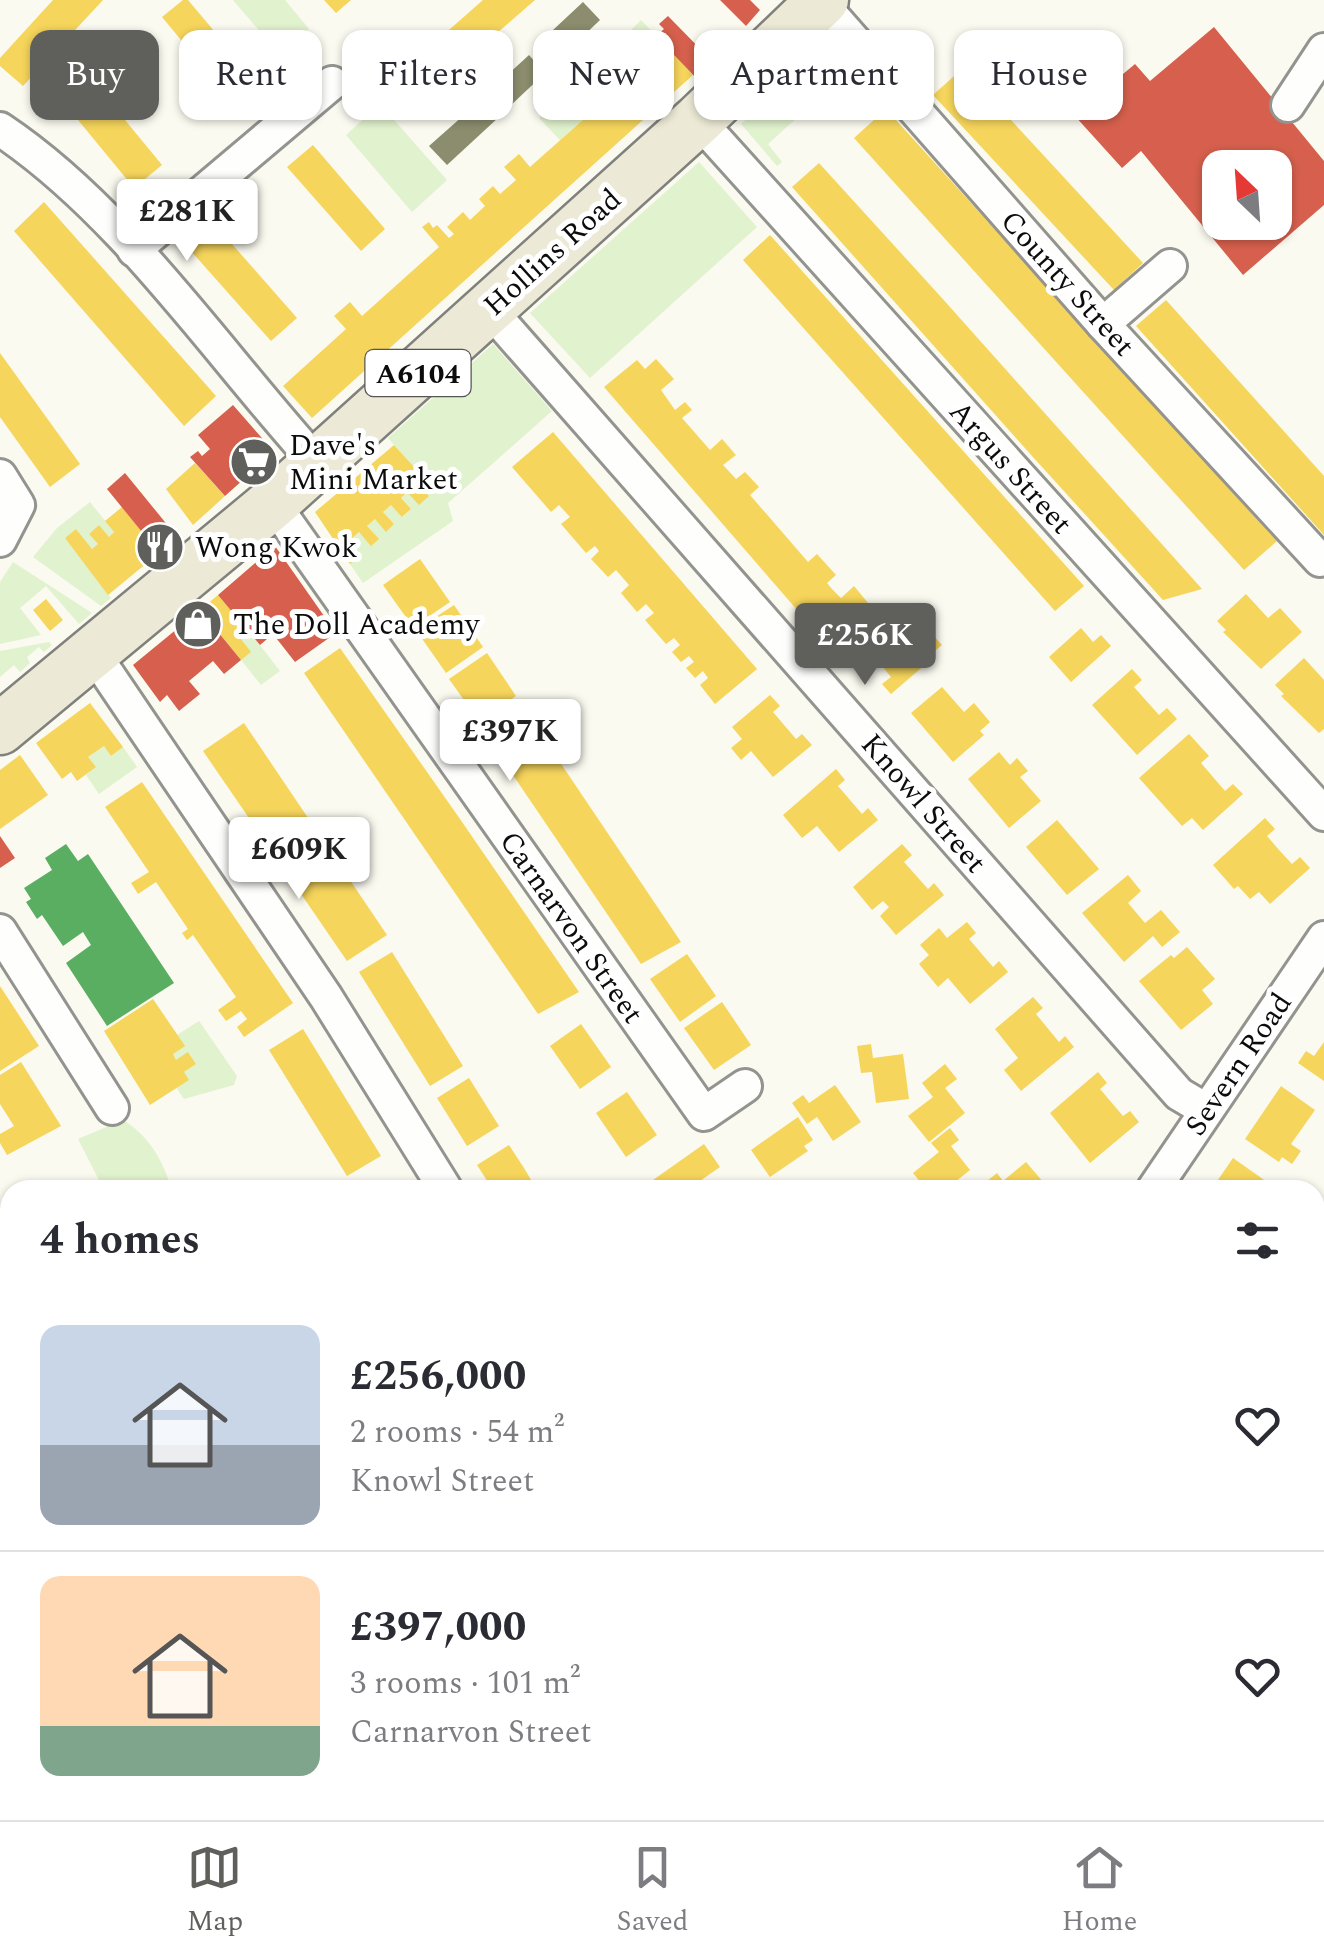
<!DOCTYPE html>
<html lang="en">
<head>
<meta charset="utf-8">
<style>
  :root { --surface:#fff; --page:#f7f7f7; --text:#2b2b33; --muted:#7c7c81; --line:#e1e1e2; --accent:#5f5f5c }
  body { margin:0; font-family:Spectral,serif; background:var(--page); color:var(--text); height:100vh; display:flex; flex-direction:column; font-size:38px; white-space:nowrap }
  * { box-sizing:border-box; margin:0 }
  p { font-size:32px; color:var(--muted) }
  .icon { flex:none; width:55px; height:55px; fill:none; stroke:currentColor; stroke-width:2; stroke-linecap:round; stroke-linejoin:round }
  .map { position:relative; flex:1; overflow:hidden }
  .side { position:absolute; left:0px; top:1180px; width:1325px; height:640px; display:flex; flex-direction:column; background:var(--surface); border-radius:30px 30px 0 0; box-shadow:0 2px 8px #0004 }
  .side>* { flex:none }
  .guide { position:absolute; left:30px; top:30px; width:1265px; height:90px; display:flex; gap:20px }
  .needle { width:65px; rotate:335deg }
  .fabs { position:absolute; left:1202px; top:150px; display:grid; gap:20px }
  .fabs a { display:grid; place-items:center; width:90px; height:90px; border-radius:20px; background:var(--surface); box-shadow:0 2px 8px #0004; font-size:50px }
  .price { position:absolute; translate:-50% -85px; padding:0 22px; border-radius:10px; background:#fff; color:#222; font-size:32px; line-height:65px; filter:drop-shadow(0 2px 5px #0008) }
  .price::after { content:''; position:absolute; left:50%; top:60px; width:30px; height:22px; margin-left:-15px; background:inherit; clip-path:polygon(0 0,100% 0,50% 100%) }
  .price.current { background:var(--accent); color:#fff }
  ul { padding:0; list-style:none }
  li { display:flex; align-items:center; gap:30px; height:250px; padding:0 40px }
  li+li { border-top:2px solid var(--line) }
  li span { display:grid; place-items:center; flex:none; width:280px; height:200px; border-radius:20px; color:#555 }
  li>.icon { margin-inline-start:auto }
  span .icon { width:120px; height:120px; fill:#fffc; stroke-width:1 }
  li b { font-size:42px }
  h2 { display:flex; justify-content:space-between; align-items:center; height:120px; padding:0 40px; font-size:42px }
  .pill { padding:0 35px; border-radius:20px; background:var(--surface); box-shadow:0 2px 8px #0004; font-size:35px; line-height:90px }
  .pill.current { background:var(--accent); color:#fff }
  .tabs { display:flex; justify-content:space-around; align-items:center; height:140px; border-top:2px solid var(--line); background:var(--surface); font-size:28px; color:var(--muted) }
  .tabs a { display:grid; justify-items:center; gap:5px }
  .tabs .current { color:var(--accent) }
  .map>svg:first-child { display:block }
</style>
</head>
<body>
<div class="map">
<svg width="1324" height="1820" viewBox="0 0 1324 1820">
  <rect width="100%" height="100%" fill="#fafaf0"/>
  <g fill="#e1f2ce">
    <polygon points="233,0 285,0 309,29 280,55"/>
    <polygon points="641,20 666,46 637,73 613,48"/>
    <polygon points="824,47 862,89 857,94 841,78 768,144 782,162 777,166 741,124"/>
    <polygon points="598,61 621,86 560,140 539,118"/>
    <polygon points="380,104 447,180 412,212 346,135"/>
    <polygon points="699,162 757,227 590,378 530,313"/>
    <polygon points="493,344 552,411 448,503 453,521 363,583 350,564 360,555 349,541 359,532 371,545 378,539 367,526 375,519 386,531 394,524 383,512 391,505 403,517 411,509 401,498 407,492 429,496 418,484 424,478 388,438"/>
    <polygon points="90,502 114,532 109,537 99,526 89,534 98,544 92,549 76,529 65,538 111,598 101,606 33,557 57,528"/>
    <polygon points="13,562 92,613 79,624 46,586 20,608 41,635 0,644 0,582"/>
    <polygon points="249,631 280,671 261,685 241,660 240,638"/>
    <polygon points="49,642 52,645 44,652 39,647 27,657 30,663 20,672 14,665 0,677 0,651"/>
    <polygon points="104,746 111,756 123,747 137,767 99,794 86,775 95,767 88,757"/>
    <polygon points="199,1021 237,1076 234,1085 184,1099 176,1087 184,1072 196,1064 189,1053 176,1060 173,1054 177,1035"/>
    <path d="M 123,1120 C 147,1134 165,1162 171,1190 L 104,1190 L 78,1139 Z"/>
    <polygon points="0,1349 10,1362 10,1482 0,1476"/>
  </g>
  <g fill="#d0ebbb">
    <polygon points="0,1476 10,1482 10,1576 0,1572"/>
    <polygon points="464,1810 692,1810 702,1820 481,1820"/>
  </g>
  <g fill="#f6d55c">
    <polygon points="53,0 103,0 23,86 0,66 0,58"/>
    <polygon points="183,0 188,0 258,83 234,104 162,17"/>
    <polygon points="324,0 351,0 336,13"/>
    <polygon points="483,0 535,0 414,105 392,80"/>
    <polygon points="666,46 693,75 312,418 283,386 346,329 334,316 350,302 362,316 439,247 422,227 429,222 433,228 437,225 449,238 454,234 447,227 463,212 470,220 485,206 479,199 493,186 500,194 516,180 504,167 519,154 530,167 621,86 612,77 627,63 637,73"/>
    <polygon points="963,68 1143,263 1114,290 933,95"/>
    <polygon points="97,86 162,165 134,188 69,109"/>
    <polygon points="886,109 1277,541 1244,570 854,138"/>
    <polygon points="313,145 385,229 361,251 287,167"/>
    <polygon points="819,163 941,297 1202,589 1163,600 1032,456 792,187"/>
    <polygon points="44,202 216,396 184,426 14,231"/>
    <polygon points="217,227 297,318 271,341 190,250"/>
    <polygon points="770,235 1084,586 1055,611 743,260"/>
    <polygon points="1166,300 1324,476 1324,535 1136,326"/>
    <polygon points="0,353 80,464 50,487 0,417"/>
    <polygon points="656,359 674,379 661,390 675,410 685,402 692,410 682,418 710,450 722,439 736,455 723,465 736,479 745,472 759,487 750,495 808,562 817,554 836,575 827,583 832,589 841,598 854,586 873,609 861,619 869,629 837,656 604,387 637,360 645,369"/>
    <polygon points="553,432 757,669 715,704 700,685 708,678 703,671 695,678 686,668 694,662 689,656 681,662 672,652 680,645 674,638 666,644 645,620 654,613 646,604 637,612 621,593 629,585 616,570 608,577 591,559 599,551 595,546 586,553 561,524 570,517 559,505 551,512 512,467"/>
    <polygon points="394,445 425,479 418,484 429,496 419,505 407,492 401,498 411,509 402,517 391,505 383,512 394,524 386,532 375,519 367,526 379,539 371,546 359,532 349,541 361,555 350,564 315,512"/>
    <polygon points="195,463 225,496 193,525 166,489"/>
    <polygon points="122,507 159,553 108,595 65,538 76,529 92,549 98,544 89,534 99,525 109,537 114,532 105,521"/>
    <polygon points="420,559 450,602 413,627 383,585"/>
    <polygon points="1246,594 1268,618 1280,608 1302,632 1261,669 1223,632 1226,630 1217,621"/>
    <polygon points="218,595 249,631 240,638 251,652 241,660 200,610"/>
    <polygon points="46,599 63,620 50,631 33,610"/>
    <polygon points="454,605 483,647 446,673 416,630"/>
    <polygon points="923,624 942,645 931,654 934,657 891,694 882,684 891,677 877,660"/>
    <polygon points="1081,628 1093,642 1101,635 1111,646 1071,682 1049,657"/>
    <polygon points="340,648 460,819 579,992 538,1014 304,673"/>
    <polygon points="487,653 516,696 479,721 449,679"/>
    <polygon points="1304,658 1324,680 1324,729 1319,733 1281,696 1284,694 1275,685"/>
    <polygon points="1132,669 1142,680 1134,687 1159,715 1167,708 1177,719 1137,755 1092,705"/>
    <polygon points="942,687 964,712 974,703 990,722 980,731 984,735 953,762 911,713"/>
    <polygon points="770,695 780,706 773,712 796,739 802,734 812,745 773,777 751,751 741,760 731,748 742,739 732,727"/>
    <polygon points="519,702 547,743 681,942 641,964 481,728"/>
    <polygon points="90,703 123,747 111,756 104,746 88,757 96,767 77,781 71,772 62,779 36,743"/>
    <polygon points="244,723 387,935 347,961 203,751"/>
    <polygon points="1189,734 1209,756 1201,763 1225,791 1233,784 1243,794 1203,830 1192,818 1182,826 1139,778"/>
    <polygon points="999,752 1010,765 1017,758 1028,771 1020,777 1041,801 1009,828 968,779"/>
    <polygon points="20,755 48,795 0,829 0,770"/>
    <polygon points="836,769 845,780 838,786 862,814 868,808 878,820 839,852 817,826 802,838 783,815"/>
    <polygon points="142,782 293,1003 244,1037 237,1027 247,1019 241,1011 226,1021 218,1010 236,997 193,935 187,940 182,933 188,929 156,882 138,894 131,883 149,872 105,807"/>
    <polygon points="1265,818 1275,829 1267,836 1279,850 1292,864 1300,857 1310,868 1270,904 1259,892 1250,899 1238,886 1234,889 1213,865"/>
    <polygon points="1057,820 1099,869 1067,895 1026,847"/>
    <polygon points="902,844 912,855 904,862 928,889 934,883 944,895 896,935 880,916 889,907 883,901 872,910 853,887"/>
    <polygon points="1128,875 1141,891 1128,903 1145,923 1161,910 1180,932 1162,947 1153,936 1124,962 1082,913"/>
    <polygon points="967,922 976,933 969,939 993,967 999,961 1008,972 970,1004 948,978 938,987 919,964 929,955 920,945 939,928 947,938"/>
    <polygon points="1187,947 1215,979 1202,990 1213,1004 1181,1030 1139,981 1171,955 1174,958"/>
    <polygon points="392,952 463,1066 430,1086 359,972"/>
    <polygon points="687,954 716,996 680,1022 650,979"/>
    <polygon points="0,986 39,1046 0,1071"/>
    <polygon points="1033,997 1043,1008 1036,1014 1059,1042 1065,1036 1074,1047 1021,1091 1004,1070 1018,1058 995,1029"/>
    <polygon points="153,999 185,1046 173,1054 176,1060 188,1052 196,1064 184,1072 189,1080 150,1105 104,1031"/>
    <polygon points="722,1002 751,1045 714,1070 684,1028"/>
    <polygon points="581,1024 611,1067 580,1089 550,1046"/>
    <polygon points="303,1029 381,1156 347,1176 269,1050"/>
    <polygon points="1324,1042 1324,1081 1298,1063 1306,1051 1314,1056"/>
    <polygon points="871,1044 873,1058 903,1054 909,1099 876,1103 872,1072 861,1073 857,1046"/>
    <polygon points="21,1062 61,1126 7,1155 0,1143 0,1134 14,1126 0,1104 0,1075"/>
    <polygon points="945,1064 957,1079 945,1088 965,1113 929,1142 908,1116 933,1097 922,1083"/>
    <polygon points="1098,1072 1107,1083 1100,1089 1123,1116 1130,1111 1139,1122 1090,1163 1050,1113"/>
    <polygon points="469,1078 499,1126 467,1146 437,1098"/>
    <polygon points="835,1085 861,1122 833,1141 817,1117 807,1124 792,1103 803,1095 809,1103"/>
    <polygon points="1281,1086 1315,1110 1291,1144 1301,1151 1292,1164 1282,1157 1279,1162 1245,1139"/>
    <polygon points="627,1092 657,1135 626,1157 596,1113"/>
    <polygon points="798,1117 813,1140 804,1146 808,1151 770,1177 751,1150"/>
    <polygon points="950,1128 959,1140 951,1146 970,1170 945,1190 927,1190 913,1173 939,1152 931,1143"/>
    <polygon points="704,1144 720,1167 687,1190 660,1190 653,1180"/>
    <polygon points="509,1145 524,1168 537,1190 493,1190 477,1165"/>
    <polygon points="1233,1158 1267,1182 1261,1190 1211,1190"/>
    <polygon points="1026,1162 1050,1190 994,1190 987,1181 997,1173 1003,1181"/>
    <polygon points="1324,1269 1324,1324 1315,1318 1315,1283"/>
    <polygon points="1315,1390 1324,1397 1324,1410 1315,1422"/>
    <polygon points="989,1810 1021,1810 1015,1820 983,1820"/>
  </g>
  <g fill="#d6604d" fill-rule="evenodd">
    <polygon points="720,0 750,0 760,10 746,26"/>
    <polygon points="668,16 714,63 697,79 656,36 664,29 659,24"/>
    <path d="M 1214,27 L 1324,161 L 1324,205 L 1243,275 L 1141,151 L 1122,168 L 1074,115 L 1135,64 L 1150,81 ZM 1220,168 L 1275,168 L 1275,222 L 1220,222 Z"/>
    <polygon points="233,405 274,452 225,496 190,457 198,451 202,456 210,449 198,435"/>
    <polygon points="125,473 178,538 159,553 107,489"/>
    <polygon points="275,546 336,633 295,662 273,634 260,645 218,595"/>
    <polygon points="200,610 241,660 224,674 213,661 189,681 200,694 179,711 167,695 160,702 133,665"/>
    <polygon points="0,836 15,858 0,868"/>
  </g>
  <polygon fill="#5aae61" points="66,844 78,861 88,854 174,983 107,1026 66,963 91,945 83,932 63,946 42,915 37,919 26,902 31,899 24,888 52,870 45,858"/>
  <g fill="#8c8c6e">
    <polygon points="583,2 600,20 556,62 538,44"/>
    <polygon points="529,55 545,73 509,107 492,89"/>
    <polygon points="482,99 499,117 447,165 429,146"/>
  </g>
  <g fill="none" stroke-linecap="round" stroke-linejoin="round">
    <g stroke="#93938f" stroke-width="38">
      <g id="minor">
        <polyline points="820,2 1103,324 1320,560"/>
        <polyline points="1288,105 1324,50"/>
        <polyline points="698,120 1324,814"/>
        <path d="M 0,129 C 123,211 218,354 317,463"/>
        <polyline points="134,250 332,83"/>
        <polyline points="489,309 1179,1094 1206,1110"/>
        <polyline points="1103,324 1170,266"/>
        <polyline points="0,476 18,505 0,540"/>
        <polyline points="273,503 704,1114 745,1086"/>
        <polyline points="94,654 326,997 446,1190"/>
        <polyline points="0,931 112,1108"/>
        <polyline points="1153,1190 1324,938"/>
        <polyline points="0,1260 10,1272"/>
        <polyline points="1315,1482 1321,1479"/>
        <polyline points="862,1810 875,1820"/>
        <polyline points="1075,1820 1081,1810"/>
      </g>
    </g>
    <g stroke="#80807c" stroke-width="55">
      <polyline id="primary" points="0,729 273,503 698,120 823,0"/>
    </g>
    <g stroke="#80807c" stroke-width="60">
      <g id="motorway">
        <polyline points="0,1618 10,1623"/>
        <polyline points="0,1672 10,1677"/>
        <polyline points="0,1762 10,1767"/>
        <polyline points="96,1810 116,1820"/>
        <polyline points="293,1810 314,1820"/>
        <polyline points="385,1810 401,1820"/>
      </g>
    </g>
    <use href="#minor" stroke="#fefefd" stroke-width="32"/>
    <use href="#primary" stroke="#ece9d6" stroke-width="50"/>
    <use href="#motorway" stroke="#eae0d3" stroke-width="55"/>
  </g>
  <defs>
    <g id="supermarket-disc" transform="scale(2.5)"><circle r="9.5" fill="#5f5f5c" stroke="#fff"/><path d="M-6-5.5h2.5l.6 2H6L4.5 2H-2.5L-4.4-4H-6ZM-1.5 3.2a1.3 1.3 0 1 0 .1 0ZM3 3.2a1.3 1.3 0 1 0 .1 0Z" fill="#fff"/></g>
    <g id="restaurant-disc" transform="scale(2.5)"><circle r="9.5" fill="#5f5f5c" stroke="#fff"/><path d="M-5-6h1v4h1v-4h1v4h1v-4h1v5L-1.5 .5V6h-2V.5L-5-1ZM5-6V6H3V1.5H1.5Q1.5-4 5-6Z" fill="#fff"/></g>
    <g id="shop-disc" transform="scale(2.5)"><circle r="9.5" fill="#5f5f5c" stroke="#fff"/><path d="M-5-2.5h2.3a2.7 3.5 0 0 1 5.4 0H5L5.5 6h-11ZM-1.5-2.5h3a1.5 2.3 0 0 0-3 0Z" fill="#fff"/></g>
  </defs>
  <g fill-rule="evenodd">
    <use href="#supermarket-disc" x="254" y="462"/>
    <use href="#restaurant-disc" x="160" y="547"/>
    <use href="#shop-disc" x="198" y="624"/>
  </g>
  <g text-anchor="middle" stroke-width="10" stroke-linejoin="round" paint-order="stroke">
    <rect fill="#fff" stroke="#555" stroke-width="2.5" x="365.5" y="350" width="105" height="46" rx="8"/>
    <g font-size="28" font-weight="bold" fill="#0c0c0c">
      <text x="418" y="383">A6104</text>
    </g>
    <g font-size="30" fill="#0c0c0c" stroke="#fff">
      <text transform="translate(552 252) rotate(-42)" y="10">Hollins Road</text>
      <text transform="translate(1068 283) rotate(48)" y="10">County Street</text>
      <text transform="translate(1011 467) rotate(48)" y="10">Argus Street</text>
      <text transform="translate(924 803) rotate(49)" y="10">Knowl Street</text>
      <text transform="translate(572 927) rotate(55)" y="10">Carnarvon Street</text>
      <text transform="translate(1238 1064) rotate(-56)" y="10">Severn Road</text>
    </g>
    <g font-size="30" fill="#0c0c0c" stroke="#fff" text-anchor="start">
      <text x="289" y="455">Dave's<tspan x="289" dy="34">Mini Market</tspan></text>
      <text x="195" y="557">Wong Kwok</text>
      <text x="233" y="634">The Doll Academy</text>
    </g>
  </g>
</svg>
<div class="fabs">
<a><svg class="needle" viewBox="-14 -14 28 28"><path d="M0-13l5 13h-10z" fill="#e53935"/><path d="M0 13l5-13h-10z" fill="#7c7c81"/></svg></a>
</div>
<b class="price" style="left:187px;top:264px">£281K</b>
<b class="price current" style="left:865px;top:688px">£256K</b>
<b class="price" style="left:510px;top:784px">£397K</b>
<b class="price" style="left:299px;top:902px">£609K</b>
<div class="guide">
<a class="pill current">Buy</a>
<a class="pill">Rent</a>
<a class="pill">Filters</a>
<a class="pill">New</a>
<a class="pill">Apartment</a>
<a class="pill">House</a>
</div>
<section class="side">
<h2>4 homes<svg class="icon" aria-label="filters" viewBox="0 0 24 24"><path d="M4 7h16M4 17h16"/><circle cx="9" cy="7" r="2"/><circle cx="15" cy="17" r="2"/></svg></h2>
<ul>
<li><span style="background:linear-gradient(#c9d6e8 60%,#9aa5b1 0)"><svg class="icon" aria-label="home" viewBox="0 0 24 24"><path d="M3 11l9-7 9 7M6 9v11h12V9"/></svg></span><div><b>£256,000</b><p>2 rooms · 54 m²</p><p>Knowl Street</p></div><svg class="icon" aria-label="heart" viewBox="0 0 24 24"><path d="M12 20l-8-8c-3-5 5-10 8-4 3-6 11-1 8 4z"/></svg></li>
<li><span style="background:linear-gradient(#ffd9b3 75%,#7fa58c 0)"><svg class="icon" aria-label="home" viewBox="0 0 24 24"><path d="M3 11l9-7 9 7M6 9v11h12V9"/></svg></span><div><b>£397,000</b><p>3 rooms · 101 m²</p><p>Carnarvon Street</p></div><svg class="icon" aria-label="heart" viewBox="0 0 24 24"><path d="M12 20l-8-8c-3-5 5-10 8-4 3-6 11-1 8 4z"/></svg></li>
</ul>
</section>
</div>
<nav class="tabs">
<a class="current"><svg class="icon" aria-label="map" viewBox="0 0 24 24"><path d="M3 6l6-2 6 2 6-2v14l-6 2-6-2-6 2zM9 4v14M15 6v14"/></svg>Map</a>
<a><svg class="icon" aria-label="saved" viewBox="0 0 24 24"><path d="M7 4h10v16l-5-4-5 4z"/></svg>Saved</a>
<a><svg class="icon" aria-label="home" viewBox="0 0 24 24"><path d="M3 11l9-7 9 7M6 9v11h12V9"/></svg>Home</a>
</nav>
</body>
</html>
